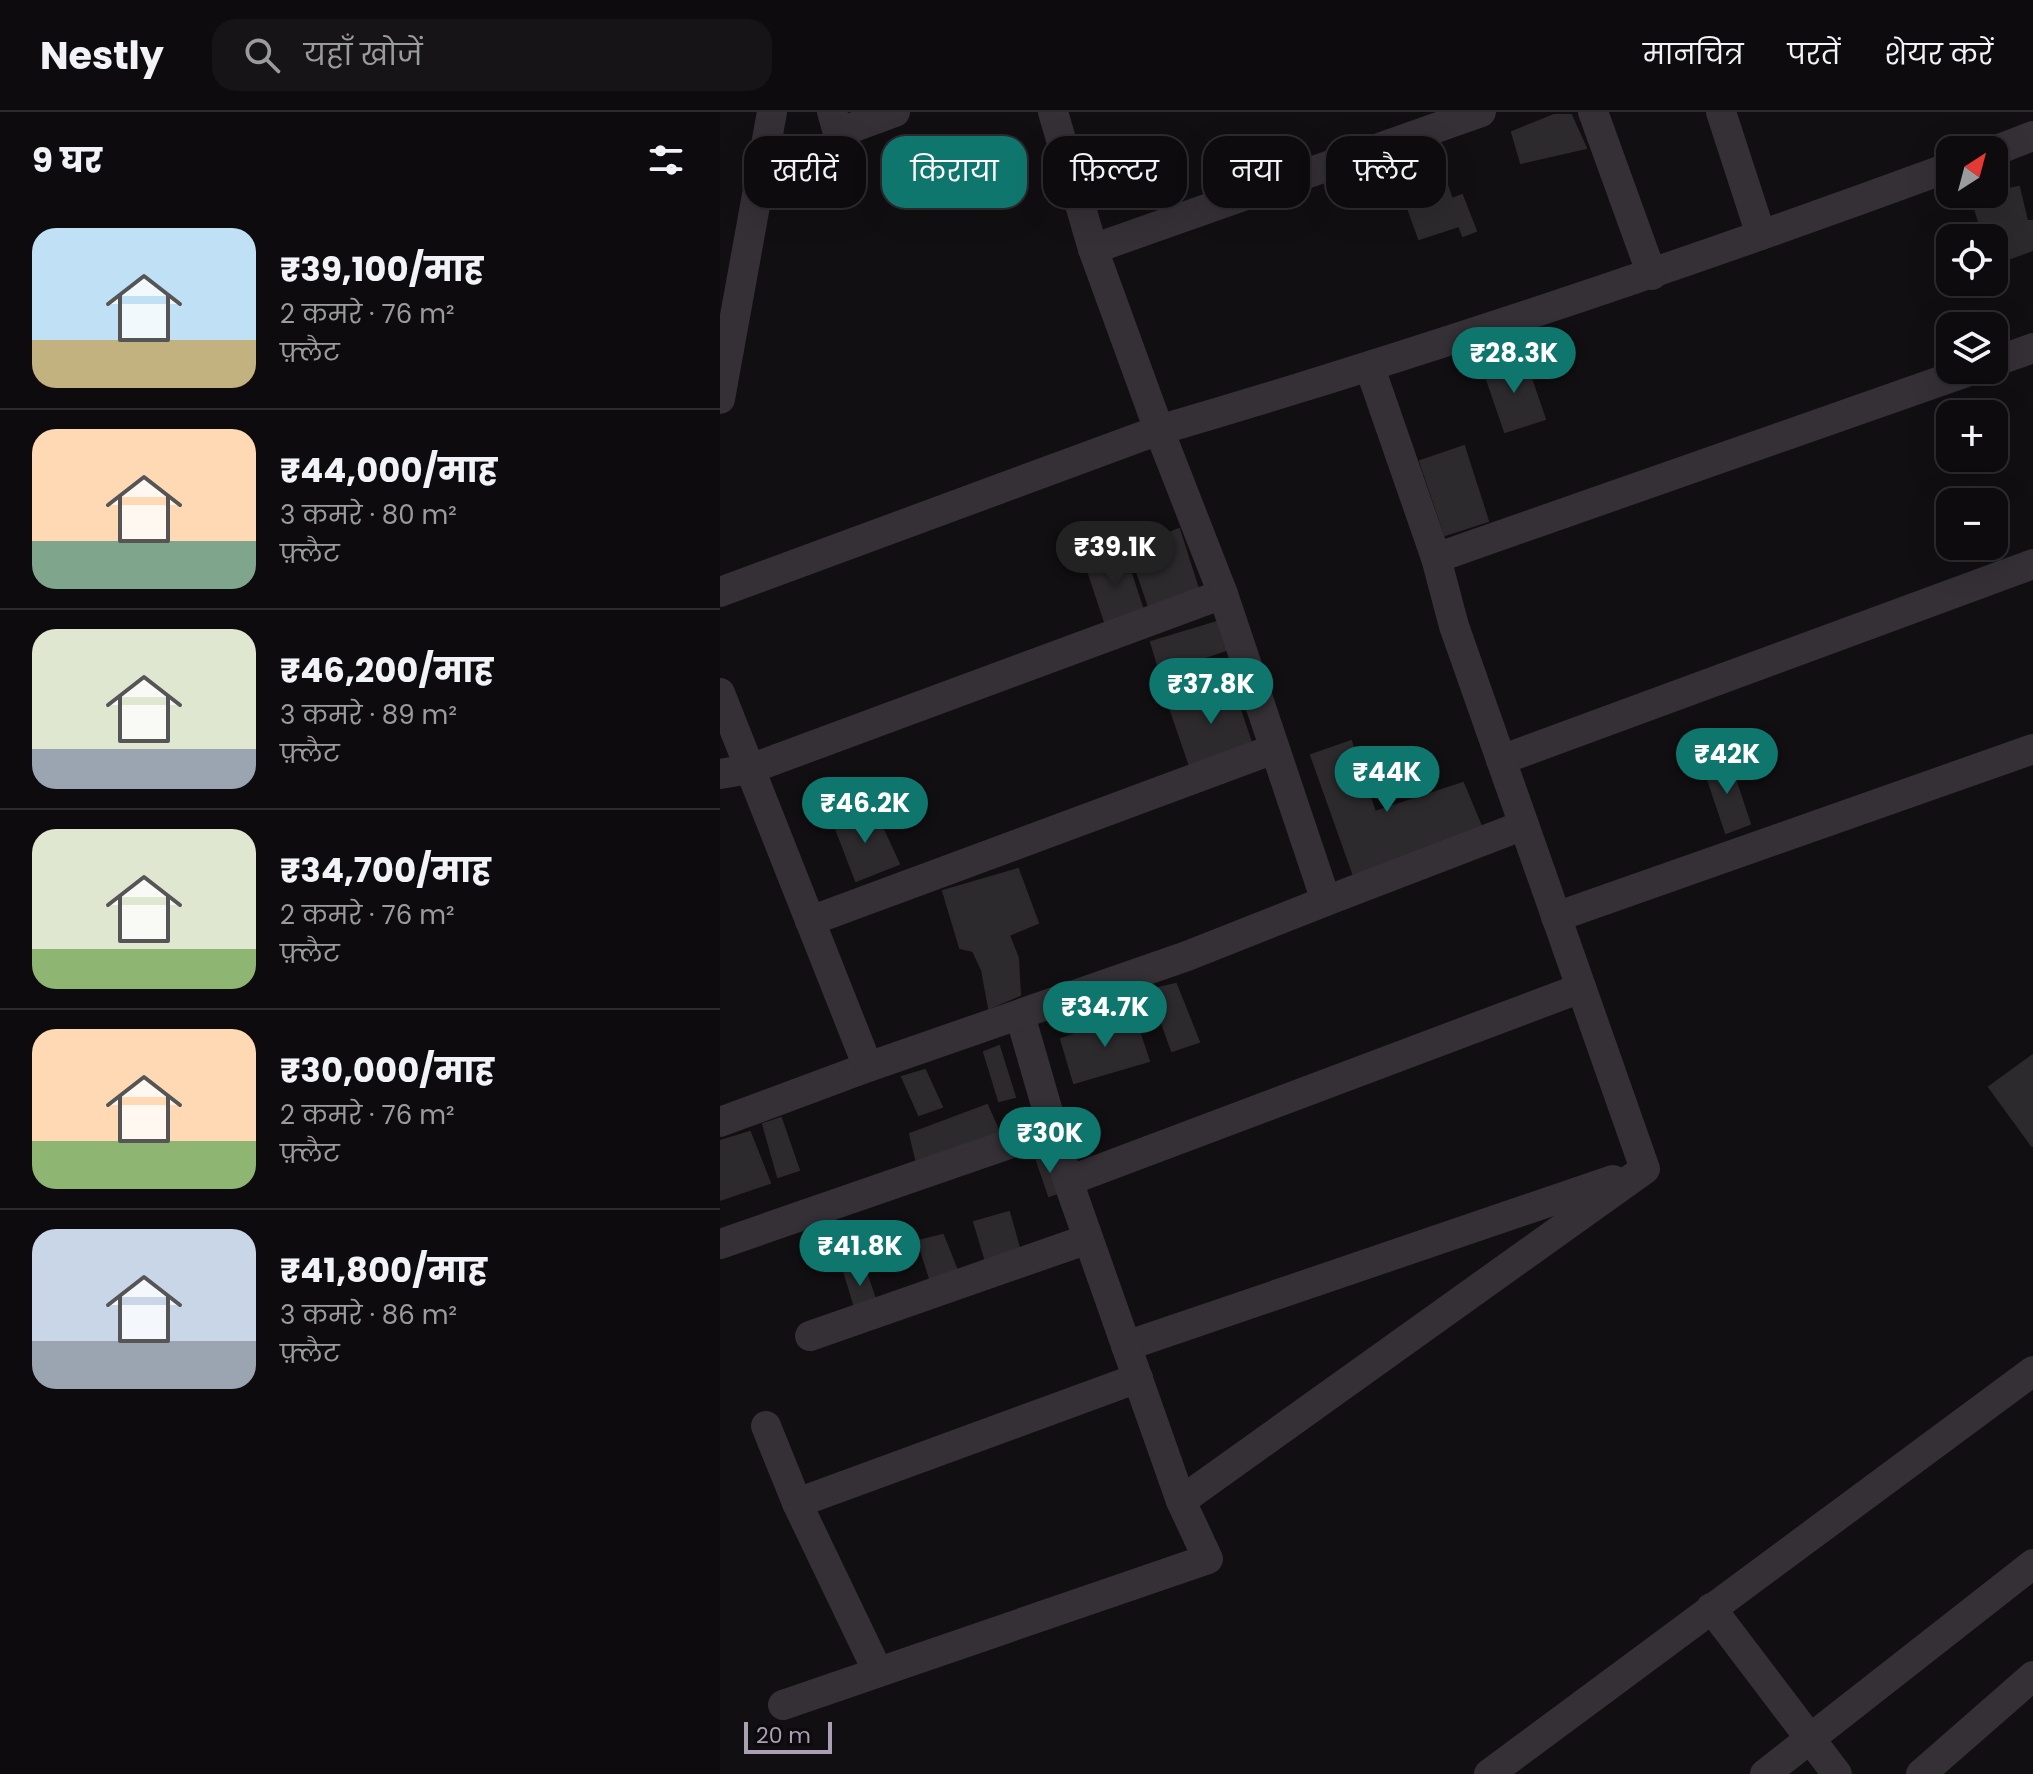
<!DOCTYPE html>
<html lang="hi">
<head>
<meta charset="utf-8">
<style>
  :root { --surface:#0d0b0d; --page:#161416; --text:#f1f3f6; --muted:#9a9b9d; --line:#2d2b2e; --accent:#0f766e }
  body { margin:0; font-family:Poppins,"Noto Sans Devanagari",sans-serif; background:var(--page); color:var(--text); height:100vh; display:flex; flex-direction:column; font-size:30px; white-space:nowrap }
  * { box-sizing:border-box; margin:0 }
  p { font-size:26px; color:var(--muted) }
  .icon { flex:none; width:44px; height:44px; fill:none; stroke:currentColor; stroke-width:2; stroke-linecap:round; stroke-linejoin:round }
  .map { position:relative; flex:1; overflow:hidden }
  .drawer { display:flex; flex-direction:column; background:var(--surface); width:720px }
  .drawer>* { flex:none }
  .guide { position:absolute; left:24px; top:24px; width:760px; height:72px; display:flex; gap:16px }
  .needle { width:52px; rotate:36deg }
  .buttons { position:absolute; left:1216px; top:24px; display:grid; gap:16px }
  .buttons a { display:grid; place-items:center; width:72px; height:72px; border-radius:16px; background:var(--surface); box-shadow:0 8px 32px #0002,0 0 0 2px var(--line); font-size:40px }
  .scale { position:absolute; left:24px; bottom:20px; width:88px; box-sizing:border-box; padding-left:8px; border:4px solid #aa9fb3; border-top:0; font-size:22px; line-height:28px; white-space:nowrap; color:#aa9fb3; -webkit-text-stroke:6px #0c0a0c; paint-order:stroke }
  .price { position:absolute; translate:-50% -68px; padding:0 18px; border-radius:28px; background:var(--accent); color:#fff; font-size:26px; line-height:52px; filter:drop-shadow(0 2px 4px #0008) }
  .price::after { content:''; position:absolute; left:50%; top:48px; width:24px; height:18px; margin-left:-12px; background:inherit; clip-path:polygon(0 0,100% 0,50% 100%) }
  .price.selected { background:#222; color:#fff }
  ul { padding:0; list-style:none }
  li { display:flex; align-items:center; gap:24px; height:200px; padding:0 32px }
  li+li { border-top:2px solid var(--line) }
  li span { display:grid; place-items:center; flex:none; width:224px; height:160px; border-radius:24px; color:#555 }
  li>.icon { margin-inline-start:auto }
  span .icon { width:96px; height:96px; fill:#fffc; stroke-width:1 }
  li b { font-size:34px }
  h2 { display:flex; justify-content:space-between; align-items:center; height:96px; padding:0 32px; font-size:34px }
  .chip { padding:0 28px; border-radius:24px; background:var(--surface); box-shadow:0 8px 32px #0002,0 0 0 2px var(--line); font-size:28px; line-height:72px }
  .chip.selected { background:var(--accent); color:#fff }
  header { display:flex; align-items:center; gap:48px; box-sizing:border-box; height:112px; padding:0 40px; background:var(--surface); border-bottom:2px solid var(--line) }
  header strong { font-size:38px }
  nav { display:flex; gap:44px; margin-inline-start:auto; font-size:28px }
  .search { width:560px; height:72px; background:var(--page); display:flex; align-items:center; gap:20px; box-sizing:border-box; padding:0 28px; border-radius:24px; color:var(--muted); font-size:30px }
  main { display:flex; flex:1; min-height:0 }
  .map>svg:first-child { display:block }
</style>
</head>
<body>
<header>
<strong>Nestly</strong>
<div class="search"><svg class="icon" aria-label="search" viewBox="0 0 24 24"><circle cx="10" cy="10" r="6"/><path d="M15 15l6 6"/></svg>यहाँ खोजें</div>
<nav><a>मानचित्र</a><a>परतें</a><a>शेयर करें</a></nav>
</header>
<main>
<section class="drawer">
<h2>9 घर<svg class="icon" aria-label="filters" viewBox="0 0 24 24"><path d="M4 7h16M4 17h16"/><circle cx="9" cy="7" r="2"/><circle cx="15" cy="17" r="2"/></svg></h2>
<ul>
<li><span style="background:linear-gradient(#bfe0f5 70%,#c2b280 0)"><svg class="icon" aria-label="home" viewBox="0 0 24 24"><path d="M3 11l9-7 9 7M6 9v11h12V9"/></svg></span><div><b>₹39,100/माह</b><p>2 कमरे · 76 m²</p><p>फ़्लैट</p></div></li>
<li><span style="background:linear-gradient(#ffd9b3 70%,#7fa58c 0)"><svg class="icon" aria-label="home" viewBox="0 0 24 24"><path d="M3 11l9-7 9 7M6 9v11h12V9"/></svg></span><div><b>₹44,000/माह</b><p>3 कमरे · 80 m²</p><p>फ़्लैट</p></div></li>
<li><span style="background:linear-gradient(#dfe7d0 75%,#9aa5b1 0)"><svg class="icon" aria-label="home" viewBox="0 0 24 24"><path d="M3 11l9-7 9 7M6 9v11h12V9"/></svg></span><div><b>₹46,200/माह</b><p>3 कमरे · 89 m²</p><p>फ़्लैट</p></div></li>
<li><span style="background:linear-gradient(#dfe7d0 75%,#8fb573 0)"><svg class="icon" aria-label="home" viewBox="0 0 24 24"><path d="M3 11l9-7 9 7M6 9v11h12V9"/></svg></span><div><b>₹34,700/माह</b><p>2 कमरे · 76 m²</p><p>फ़्लैट</p></div></li>
<li><span style="background:linear-gradient(#ffd9b3 70%,#8fb573 0)"><svg class="icon" aria-label="home" viewBox="0 0 24 24"><path d="M3 11l9-7 9 7M6 9v11h12V9"/></svg></span><div><b>₹30,000/माह</b><p>2 कमरे · 76 m²</p><p>फ़्लैट</p></div></li>
<li><span style="background:linear-gradient(#c9d6e8 70%,#9aa5b1 0)"><svg class="icon" aria-label="home" viewBox="0 0 24 24"><path d="M3 11l9-7 9 7M6 9v11h12V9"/></svg></span><div><b>₹41,800/माह</b><p>3 कमरे · 86 m²</p><p>फ़्लैट</p></div></li>
</ul>
</section>
<div class="map">
<svg width="1313" height="1662" viewBox="0 0 1313 1662">
  <rect width="100%" height="100%" fill="#110f11"/>
  <g fill="#2d2a2e" stroke="#2d292d" stroke-width="2">
    <polygon points="834,3 851,3 866,36 801,51 792,20"/>
    <polygon points="720,53 732,87 742,83 756,119 743,124 739,114 699,127 678,68"/>
    <polygon points="1299,75 1307,109 1313,109 1313,138 1274,152 1274,126 1264,126 1251,84"/>
    <polygon points="804,246 825,307 785,320 764,259"/>
    <polygon points="744,334 768,409 725,423 700,349"/>
    <polygon points="459,417 480,483 431,501 409,436"/>
    <polygon points="404,440 425,504 387,516 365,450"/>
    <polygon points="497,510 506,538 440,560 431,530"/>
    <polygon points="511,571 533,636 471,657 449,593"/>
    <polygon points="631,629 655,700 743,671 761,714 634,764 591,643"/>
    <polygon points="1008,646 1030,712 1006,721 984,656"/>
    <polygon points="154,698 179,752 136,769 113,709"/>
    <polygon points="298,757 318,811 289,823 298,846 300,883 269,896 262,858 253,839 240,836 223,779"/>
    <polygon points="456,872 479,930 452,939 430,878"/>
    <polygon points="413,901 429,949 354,971 341,927"/>
    <polygon points="279,934 295,985 279,989 264,940"/>
    <polygon points="1313,943 1313,1034 1312,1034 1269,975"/>
    <polygon points="205,958 222,995 199,1003 182,965"/>
    <polygon points="267,993 283,1029 199,1060 190,1022"/>
    <polygon points="61,1006 79,1058 58,1065 43,1012"/>
    <polygon points="30,1020 50,1071 0,1088 0,1029"/>
    <polygon points="330,1042 344,1079 329,1084 316,1046"/>
    <polygon points="289,1100 302,1146 268,1156 254,1110"/>
    <polygon points="223,1123 240,1166 213,1176 198,1129"/>
    <polygon points="143,1151 157,1193 137,1202 123,1156"/>
  </g>
  <g fill="none" stroke-linecap="round" stroke-linejoin="round">
    <g stroke="#343036" stroke-width="30">
      <polyline points="112,0 118,21 175,0"/>
      <path d="M 333,0 L 373,137 L 439,318 C 706,240 969,151 1230,55"/>
      <polyline points="873,0 932,163"/>
      <polyline points="1001,0 1041,123"/>
      <polyline points="1274,39 1313,24"/>
      <polyline points="373,137 761,0"/>
      <polyline points="1274,250 1313,236"/>
      <polyline points="0,287 52,0"/>
      <polyline points="716,446 1252,258"/>
      <polyline points="0,480 439,318 503,482 30,657 0,662"/>
      <polyline points="0,581 148,955 0,1010"/>
      <polyline points="781,648 1313,452"/>
      <polyline points="606,789 804,713"/>
      <polyline points="836,805 1313,637"/>
      <polyline points="90,809 554,637"/>
      <polyline points="300,903 348,1069"/>
      <polyline points="148,955 467,844 606,789 503,482"/>
      <polyline points="0,1132 332,1017"/>
      <polyline points="90,1224 368,1127"/>
      <polyline points="406,1234 893,1068"/>
      <polyline points="46,1314 77,1391 158,1560"/>
      <polyline points="461,1389 925,1057 734,514 716,446 650,256"/>
      <polyline points="77,1391 418,1266"/>
      <polyline points="991,1496 1117,1662"/>
      <polyline points="63,1593 488,1447 461,1389 348,1069 861,876"/>
      <polyline points="769,1662 1313,1259"/>
      <polyline points="1045,1662 1313,1452"/>
      <polyline points="1201,1662 1313,1564"/>
    </g>
  </g>
</svg>
<div class="buttons">
<a><svg class="needle" viewBox="-14 -14 28 28"><path d="M0-13l5 13h-10z" fill="#e53935"/><path d="M0 13l5-13h-10z" fill="#9a9b9d"/></svg></a>
<a><svg class="icon" aria-label="locate" viewBox="0 0 24 24"><circle cx="12" cy="12" r="6"/><path d="M12 2v4M12 18v4M2 12h4M18 12h4"/></svg></a>
<a><svg class="icon" aria-label="layers" viewBox="0 0 24 24"><path d="M12 4l9 5-9 5-9-5zM3 14l9 5 9-5"/></svg></a>
<a>+</a>
<a>−</a>
</div>
<div class="scale">20 m</div>
<b class="price" style="left:794px;top:283px">₹28.3K</b>
<b class="price selected" style="left:395px;top:477px">₹39.1K</b>
<b class="price" style="left:491px;top:614px">₹37.8K</b>
<b class="price" style="left:1007px;top:684px">₹42K</b>
<b class="price" style="left:667px;top:702px">₹44K</b>
<b class="price" style="left:145px;top:733px">₹46.2K</b>
<b class="price" style="left:385px;top:937px">₹34.7K</b>
<b class="price" style="left:330px;top:1063px">₹30K</b>
<b class="price" style="left:140px;top:1176px">₹41.8K</b>
<div class="guide">
<a class="chip">खरीदें</a>
<a class="chip selected">किराया</a>
<a class="chip">फ़िल्टर</a>
<a class="chip">नया</a>
<a class="chip">फ़्लैट</a>
</div>
</div>
</main>
</body>
</html>
